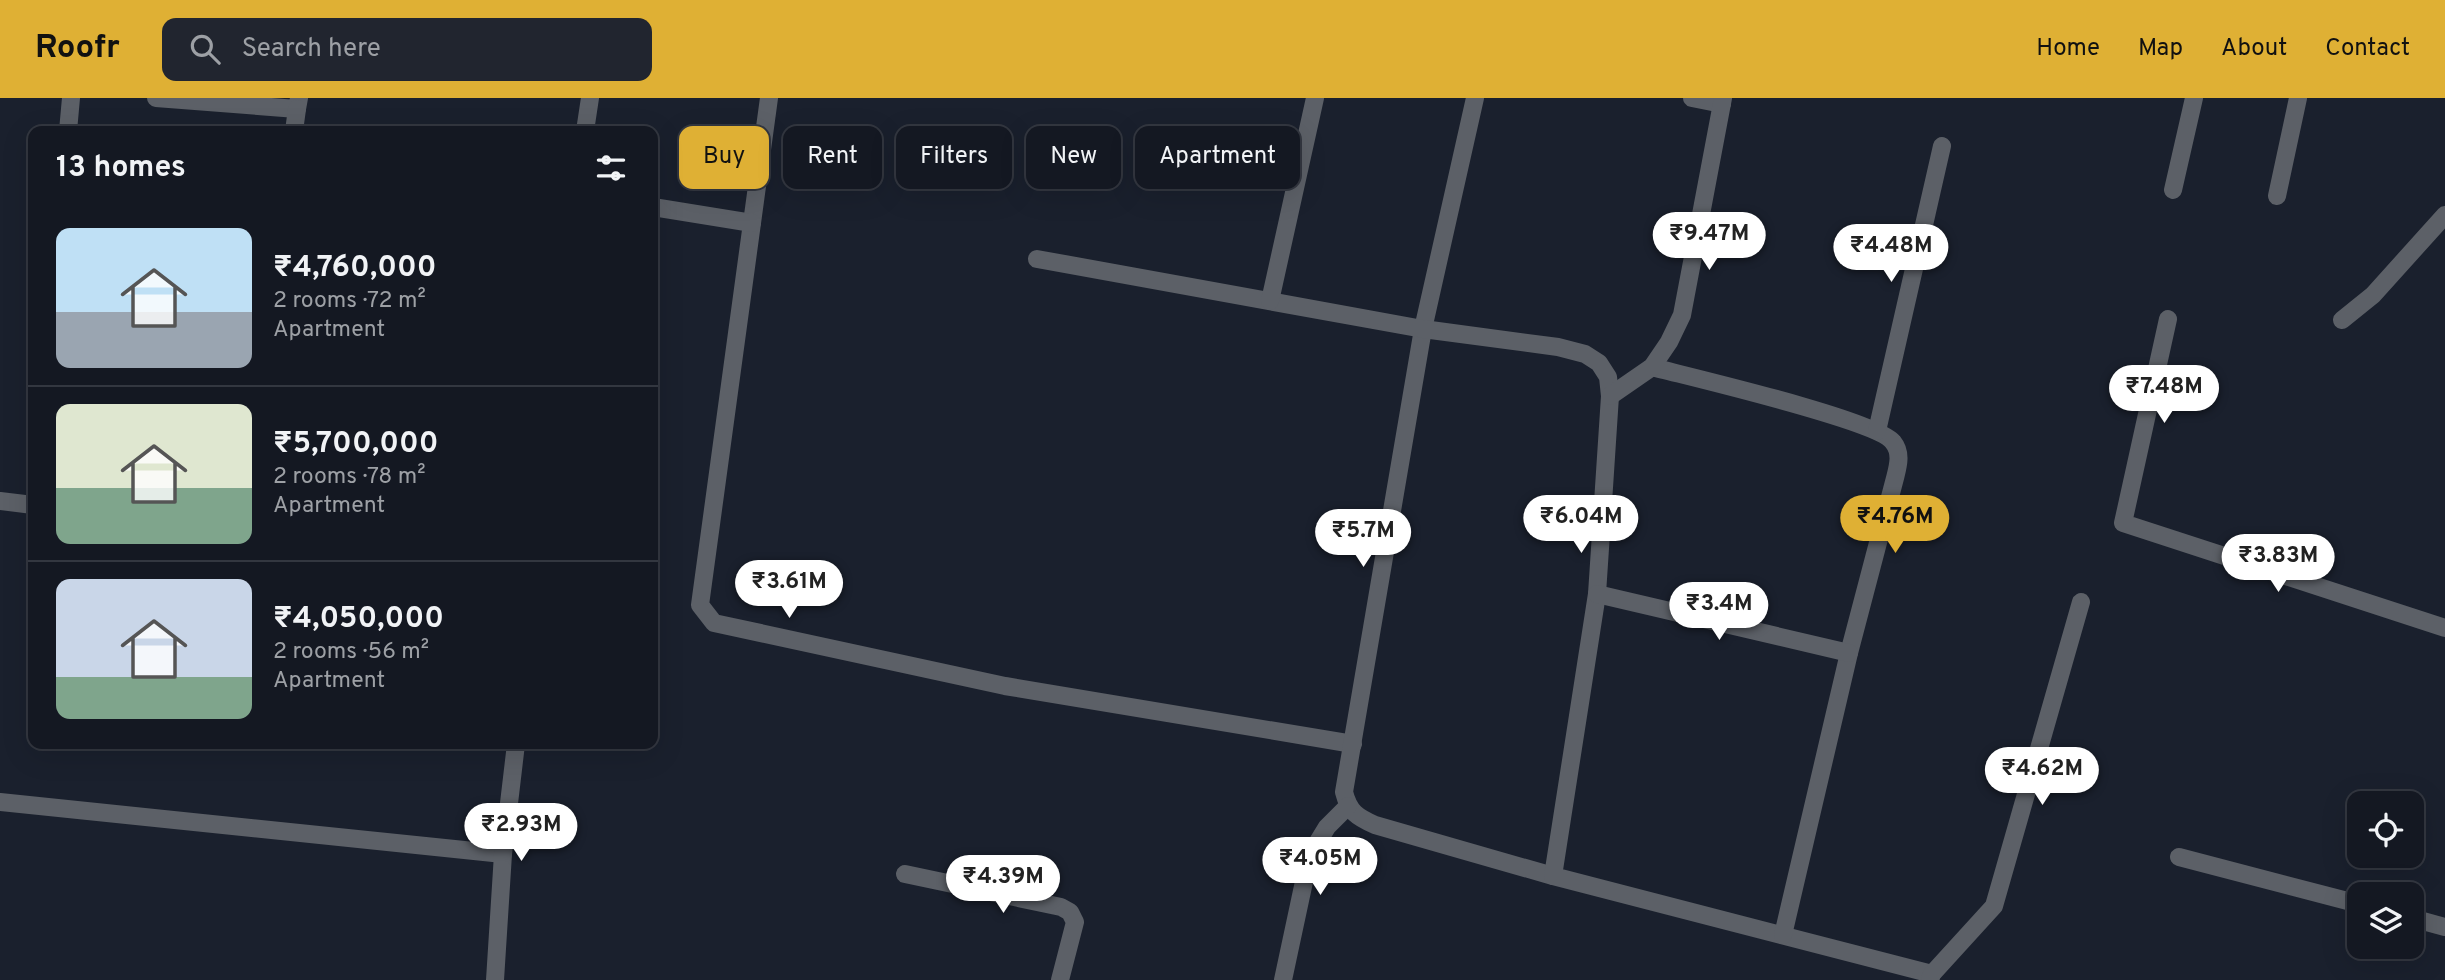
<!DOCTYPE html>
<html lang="en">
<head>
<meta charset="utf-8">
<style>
  :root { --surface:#141822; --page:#21252f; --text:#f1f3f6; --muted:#9da0a5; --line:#333740; --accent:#dfb034 }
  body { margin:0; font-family:Overpass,sans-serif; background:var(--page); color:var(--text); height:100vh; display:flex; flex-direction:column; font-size:26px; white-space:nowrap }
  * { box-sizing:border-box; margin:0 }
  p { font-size:23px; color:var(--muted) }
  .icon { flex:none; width:38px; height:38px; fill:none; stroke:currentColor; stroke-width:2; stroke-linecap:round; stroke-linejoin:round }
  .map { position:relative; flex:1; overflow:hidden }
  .sheet { position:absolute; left:28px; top:28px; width:630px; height:623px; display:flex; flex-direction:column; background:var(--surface); border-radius:14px; box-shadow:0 7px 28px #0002,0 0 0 2px var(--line) }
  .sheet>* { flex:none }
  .guide { position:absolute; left:679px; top:28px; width:665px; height:63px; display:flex; gap:14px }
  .controls { position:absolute; left:2347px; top:693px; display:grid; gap:14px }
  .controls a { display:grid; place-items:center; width:77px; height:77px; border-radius:14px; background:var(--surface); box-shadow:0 7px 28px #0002,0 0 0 2px var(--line); font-size:35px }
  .price { position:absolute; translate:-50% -60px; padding:0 16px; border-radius:24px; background:#fff; color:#222; font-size:23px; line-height:46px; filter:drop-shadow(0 2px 4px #0008) }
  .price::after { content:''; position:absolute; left:50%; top:42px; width:21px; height:16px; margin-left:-10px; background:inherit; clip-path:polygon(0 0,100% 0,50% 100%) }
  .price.current { background:var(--accent); color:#111 }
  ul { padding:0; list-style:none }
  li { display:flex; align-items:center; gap:21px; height:175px; padding:0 28px }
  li+li { border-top:2px solid var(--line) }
  li span { display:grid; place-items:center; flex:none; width:196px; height:140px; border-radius:14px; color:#555 }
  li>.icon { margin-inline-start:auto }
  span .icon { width:84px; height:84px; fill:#fffc; stroke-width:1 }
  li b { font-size:30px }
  h2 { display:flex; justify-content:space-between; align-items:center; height:84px; padding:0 28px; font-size:30px }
  .tag { padding:0 24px; border-radius:14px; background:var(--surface); box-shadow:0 7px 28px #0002,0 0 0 2px var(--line); font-size:24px; line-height:63px }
  .tag.current { background:var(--accent); color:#111 }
  header { display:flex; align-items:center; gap:42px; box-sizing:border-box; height:98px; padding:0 35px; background:var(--accent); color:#111 }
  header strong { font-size:33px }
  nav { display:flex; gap:38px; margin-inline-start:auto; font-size:24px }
  .search { width:490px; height:63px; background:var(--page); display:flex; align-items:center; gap:18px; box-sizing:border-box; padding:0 24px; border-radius:14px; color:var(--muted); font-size:26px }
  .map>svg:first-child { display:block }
</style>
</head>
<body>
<header>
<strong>Roofr</strong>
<div class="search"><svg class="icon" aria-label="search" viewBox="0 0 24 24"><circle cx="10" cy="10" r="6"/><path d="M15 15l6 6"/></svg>Search here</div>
<nav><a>Home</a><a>Map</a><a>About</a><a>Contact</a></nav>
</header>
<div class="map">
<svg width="2445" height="882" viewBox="0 0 2445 882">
  <rect width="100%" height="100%" fill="#1a202d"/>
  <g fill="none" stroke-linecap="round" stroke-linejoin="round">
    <g stroke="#5c6067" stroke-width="18">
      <polyline points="156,0 297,11 299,0"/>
      <polyline points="769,0 700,507 714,525 1005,588 1353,646"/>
      <path d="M 1475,0 L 1423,231 L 1344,694 C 1349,714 1357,719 1375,727 L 1553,778"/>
      <polyline points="1692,0 1722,6"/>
      <polyline points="68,33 71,0"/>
      <polyline points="294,33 297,11"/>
      <polyline points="585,33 590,0"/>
      <polyline points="2173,92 2194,0"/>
      <polyline points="2277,98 2298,0"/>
      <polyline points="653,109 752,125"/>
      <polyline points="1037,161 1423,231 1558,249 1585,256 1599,265 1608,279 1610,298 1597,496 1553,778 1932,876"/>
      <polyline points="1270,203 1315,0"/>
      <polyline points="2168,221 2123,425 2445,530"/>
      <polyline points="2342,222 2373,197 2445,117"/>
      <path d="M 1652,269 C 1690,279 1876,322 1893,344 C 1902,355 1898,368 1895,380 L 1849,555 L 1783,837"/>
      <polyline points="1610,298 1652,269 1669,244 1682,217 1723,0"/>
      <polyline points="1877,333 1942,48"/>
      <polyline points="0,403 33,407"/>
      <polyline points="1597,496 1849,555"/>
      <polyline points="0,704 503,756"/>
      <polyline points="2179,759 2359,806"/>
      <polyline points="905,776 1061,809 1070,814 1075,824 1060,882"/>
      <polyline points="2412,820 2445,829"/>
      <polyline points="495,882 503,756 516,646"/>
      <polyline points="1283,882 1305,779 1313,752 1327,729 1348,708"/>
      <polyline points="1930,882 1932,876 1994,808 2081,504"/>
    </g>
  </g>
</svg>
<div class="controls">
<a><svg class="icon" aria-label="locate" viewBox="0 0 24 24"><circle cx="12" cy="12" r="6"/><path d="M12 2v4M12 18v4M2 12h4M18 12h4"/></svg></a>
<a><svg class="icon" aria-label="layers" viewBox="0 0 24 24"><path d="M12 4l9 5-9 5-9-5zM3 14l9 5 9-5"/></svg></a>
</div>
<b class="price" style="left:1709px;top:174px">₹9.47M</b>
<b class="price" style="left:1891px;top:186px">₹4.48M</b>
<b class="price" style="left:2164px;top:327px">₹7.48M</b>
<b class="price" style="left:1581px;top:457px">₹6.04M</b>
<b class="price current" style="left:1895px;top:457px">₹4.76M</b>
<b class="price" style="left:1363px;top:471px">₹5.7M</b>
<b class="price" style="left:2278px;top:496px">₹3.83M</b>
<b class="price" style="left:789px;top:522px">₹3.61M</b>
<b class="price" style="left:1719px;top:544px">₹3.4M</b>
<b class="price" style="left:2042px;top:709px">₹4.62M</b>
<b class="price" style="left:521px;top:765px">₹2.93M</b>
<b class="price" style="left:1320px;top:799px">₹4.05M</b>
<b class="price" style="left:1003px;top:817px">₹4.39M</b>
<div class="guide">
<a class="tag current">Buy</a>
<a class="tag">Rent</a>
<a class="tag">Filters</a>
<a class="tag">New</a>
<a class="tag">Apartment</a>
</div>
<section class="sheet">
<h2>13 homes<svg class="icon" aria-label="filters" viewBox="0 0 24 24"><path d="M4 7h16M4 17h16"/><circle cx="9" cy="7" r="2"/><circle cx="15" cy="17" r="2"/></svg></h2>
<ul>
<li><span style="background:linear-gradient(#bfe0f5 60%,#9aa5b1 0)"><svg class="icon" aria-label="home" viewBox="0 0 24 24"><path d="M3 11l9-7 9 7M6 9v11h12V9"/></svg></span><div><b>₹4,760,000</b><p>2 rooms · 72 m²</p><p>Apartment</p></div></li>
<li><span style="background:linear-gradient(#dfe7d0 60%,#7fa58c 0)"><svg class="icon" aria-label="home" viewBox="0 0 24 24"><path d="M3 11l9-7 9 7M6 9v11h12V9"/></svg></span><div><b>₹5,700,000</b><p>2 rooms · 78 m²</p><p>Apartment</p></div></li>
<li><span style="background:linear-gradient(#c9d6e8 70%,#7fa58c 0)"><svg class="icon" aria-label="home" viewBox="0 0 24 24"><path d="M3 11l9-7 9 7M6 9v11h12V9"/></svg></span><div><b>₹4,050,000</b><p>2 rooms · 56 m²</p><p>Apartment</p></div></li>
</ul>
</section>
</div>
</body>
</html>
